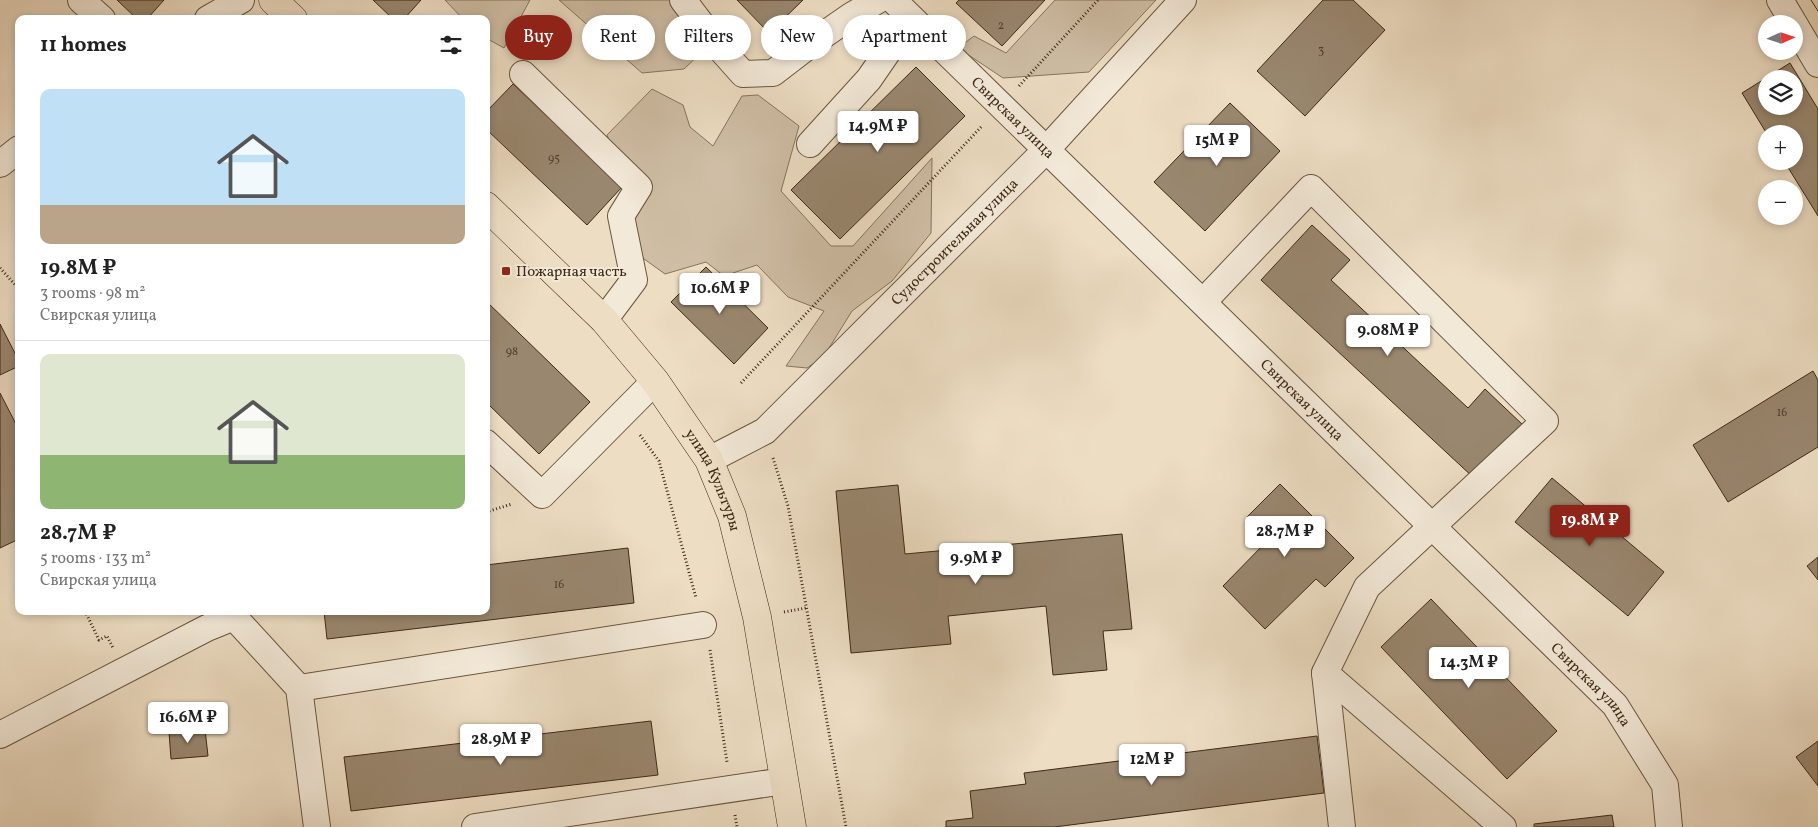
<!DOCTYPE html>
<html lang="en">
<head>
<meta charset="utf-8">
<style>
  :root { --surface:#fff; --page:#f6f6f6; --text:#222; --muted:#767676; --line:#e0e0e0; --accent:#8f2418 }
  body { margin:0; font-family:Vollkorn,serif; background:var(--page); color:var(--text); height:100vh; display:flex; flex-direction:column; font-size:19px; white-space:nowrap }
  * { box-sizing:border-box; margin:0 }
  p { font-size:16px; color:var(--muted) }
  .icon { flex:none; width:28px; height:28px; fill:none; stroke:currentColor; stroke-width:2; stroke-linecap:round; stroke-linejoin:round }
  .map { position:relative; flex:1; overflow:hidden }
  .panel { position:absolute; left:15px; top:15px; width:475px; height:600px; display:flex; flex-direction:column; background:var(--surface); border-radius:10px; box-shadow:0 2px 8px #0003 }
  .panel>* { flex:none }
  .banner { position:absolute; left:505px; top:15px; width:475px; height:45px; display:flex; gap:10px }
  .needle { width:32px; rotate:87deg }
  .buttons { position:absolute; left:1758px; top:15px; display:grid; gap:10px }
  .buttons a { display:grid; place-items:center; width:45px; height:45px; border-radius:50%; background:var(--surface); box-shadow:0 2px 8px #0003; font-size:25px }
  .price { position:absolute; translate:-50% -42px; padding:0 11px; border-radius:5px; background:#fff; color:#222; font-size:16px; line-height:32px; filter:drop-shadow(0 1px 2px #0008) }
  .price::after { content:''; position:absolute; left:50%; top:30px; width:15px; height:11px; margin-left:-8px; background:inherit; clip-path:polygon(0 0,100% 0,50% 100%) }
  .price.selected { background:var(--accent); color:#fff }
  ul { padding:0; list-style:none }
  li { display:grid; align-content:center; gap:10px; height:265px; padding:0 25px }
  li+li { border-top:1px solid var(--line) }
  li span { display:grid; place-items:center; height:155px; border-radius:10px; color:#555 }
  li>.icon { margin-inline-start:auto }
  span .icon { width:90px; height:90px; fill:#fffc; stroke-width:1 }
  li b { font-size:21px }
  h2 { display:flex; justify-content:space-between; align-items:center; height:60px; padding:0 25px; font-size:21px }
  .pill { padding:0 18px; border-radius:22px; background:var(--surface); box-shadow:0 2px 8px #0003; font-size:18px; line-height:45px }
  .pill.selected { background:var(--accent); color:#fff }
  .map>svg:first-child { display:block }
</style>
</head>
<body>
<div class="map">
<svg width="1818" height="827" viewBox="0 0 1818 827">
  <rect width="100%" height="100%" fill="#edddc3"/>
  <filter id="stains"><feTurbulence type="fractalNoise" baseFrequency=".004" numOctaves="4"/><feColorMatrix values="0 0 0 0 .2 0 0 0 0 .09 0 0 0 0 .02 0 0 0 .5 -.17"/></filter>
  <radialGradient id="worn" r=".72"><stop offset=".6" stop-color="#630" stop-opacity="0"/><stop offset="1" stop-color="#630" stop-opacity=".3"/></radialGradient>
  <g fill="#cfbea5" stroke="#86745d">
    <polygon points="445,0 530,0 504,48 486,38 486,19 463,19"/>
    <polygon points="559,0 676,0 705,49 684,69 642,73"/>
    <polygon points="1055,0 1156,0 1089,72 1003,78 958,48 974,36 1006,53"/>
    <polygon points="652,89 683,105 690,127 713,146 742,96 758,95 799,126 781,191 831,246 853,246 932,158 931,233 892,281 852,311 824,356 807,368 786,366 824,311 788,297 757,265 724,276 706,262 665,274 640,256 627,187 607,135"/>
  </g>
  <g fill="#99876f" stroke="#3e2915" fill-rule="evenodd">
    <polygon points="117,0 164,0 147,19 137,19"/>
    <polygon points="373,0 421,0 404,19 393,19"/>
    <polygon points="737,0 803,0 769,33"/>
    <polygon points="959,0 1045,0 1002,46 956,3"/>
    <polygon points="1323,0 1353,0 1385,30 1305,116 1257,71"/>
    <path d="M 1790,63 L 1818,109 L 1818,216 L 1784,161 L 1794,161 L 1794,134 L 1767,134 L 1742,93 ZM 1766,79 L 1794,79 L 1794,106 L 1766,106 Z"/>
    <polygon points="916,67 965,116 840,239 791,190"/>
    <polygon points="513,84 622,187 587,225 486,129 486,112"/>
    <polygon points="1230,103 1280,151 1205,231 1154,182"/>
    <polygon points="1312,225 1350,260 1331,280 1468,408 1485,389 1524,426 1475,479 1261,280"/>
    <polygon points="706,267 768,328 734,364 671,302"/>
    <polygon points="486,301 590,402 539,454 486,402"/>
    <polygon points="0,324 19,361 19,366 0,375"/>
    <polygon points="1813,371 1818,380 1818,447 1728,502 1693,445"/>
    <polygon points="0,393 19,430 19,539 0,548"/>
    <polygon points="1552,478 1664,572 1628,616 1515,522"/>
    <polygon points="1280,484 1354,558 1325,587 1316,579 1265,629 1223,586 1269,539 1247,517"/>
    <polygon points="898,485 905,554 1122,534 1132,629 1103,631 1107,670 1053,675 1046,606 948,616 951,644 851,653 836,491"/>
    <polygon points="628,548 634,603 327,639 324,611 486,611 486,565"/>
    <polygon points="1818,557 1818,580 1807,566"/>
    <polygon points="1431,599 1557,731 1507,779 1381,647"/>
    <polygon points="651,721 658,775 351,811 344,757"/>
    <polygon points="205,729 208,756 171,759 169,732"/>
    <polygon points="1317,736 1324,793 1054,827 946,827 946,821 973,818 970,791 1026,784 1024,773"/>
    <polygon points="1818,741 1818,786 1796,757"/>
    <polygon points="1612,815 1614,827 1534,827 1534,824"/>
  </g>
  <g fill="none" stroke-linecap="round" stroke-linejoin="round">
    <g stroke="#6a5640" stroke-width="28">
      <g id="minor">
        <polyline points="81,0 102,19"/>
        <polyline points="683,0 718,46 743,74 773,73 812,43 851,16 878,0"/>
        <path id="s1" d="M 893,0 L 1615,705 L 1665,785 L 1669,827"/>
        <polyline points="1780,0 1818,64"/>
        <polyline points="208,19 241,0"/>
        <polyline points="523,74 639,187 621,216 634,280 604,320"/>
        <polyline points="810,144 869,79 911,18"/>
        <polyline points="0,164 19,149"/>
        <polyline points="1203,302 1311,188 1545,421 1367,587 1325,673 1342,827"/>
        <polyline points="486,443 542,495 655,381"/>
        <path id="s2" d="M 709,460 L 765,431 L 1046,150 L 1183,0"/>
        <polyline points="1325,673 1503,827"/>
        <polyline points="299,688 703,625"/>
        <polyline points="0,735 207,628 234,617 299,688 317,827"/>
        <polyline points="475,827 784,781"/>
      </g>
    </g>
    <g stroke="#3e2915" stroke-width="29">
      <g id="major">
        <polyline points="273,0 293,19"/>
        <path id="s3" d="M 486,206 L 604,320 L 655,381 L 709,460 L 732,516 L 757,617 L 792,827"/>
      </g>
    </g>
    <g stroke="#3e2915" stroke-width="3" stroke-dasharray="1 2.5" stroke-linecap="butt">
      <polyline points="1019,86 1098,0"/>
      <polyline points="0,268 19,289"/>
      <polyline points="741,383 982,126"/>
      <polyline points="640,435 659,461 696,598"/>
      <polyline points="773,458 788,506 846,827"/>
      <polyline points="486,512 512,504"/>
      <polyline points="85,611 99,640 107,636 113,648"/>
      <polyline points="784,612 806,608"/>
      <polyline points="710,650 727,762"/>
      <polyline points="735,815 737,827"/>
    </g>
    <use href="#minor" stroke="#f3e9d8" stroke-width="26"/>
    <use href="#major" stroke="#edddc3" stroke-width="28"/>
    <polyline stroke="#3e2915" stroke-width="1" points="1811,0 1818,11"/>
  </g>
  <rect fill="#8f2418" stroke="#f3e9d8" stroke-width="2" x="501" y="266" width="10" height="10" rx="2.5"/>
  <g text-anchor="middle" stroke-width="4" stroke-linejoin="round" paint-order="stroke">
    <g font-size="12" fill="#55402c">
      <text x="1001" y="29">2</text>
      <text x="1321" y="54">3</text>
      <text x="554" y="162">95</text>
      <text x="512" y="355">98</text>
      <text x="1782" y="416">16</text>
      <text x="559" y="588">16</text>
    </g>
    <g font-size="15" fill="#3e2915" stroke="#f3e9d8">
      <text dy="5" stroke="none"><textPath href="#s1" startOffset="168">Свирская улица</textPath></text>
      <text dy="5" stroke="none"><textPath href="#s2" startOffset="331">Судостроительная улица</textPath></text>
      <text dy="5" stroke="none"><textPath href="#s1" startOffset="572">Свирская улица</textPath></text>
      <text dy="5" stroke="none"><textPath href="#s3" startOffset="359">улица Культуры</textPath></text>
      <text dy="5" stroke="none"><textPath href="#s1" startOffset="978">Свирская улица</textPath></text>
    </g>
    <g font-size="15" fill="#3e2915" stroke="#f3e9d8" text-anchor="start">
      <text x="516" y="276">Пожарная часть</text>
    </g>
  </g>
  <rect width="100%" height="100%" filter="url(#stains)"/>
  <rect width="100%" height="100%" fill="url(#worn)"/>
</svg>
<div class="buttons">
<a><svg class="needle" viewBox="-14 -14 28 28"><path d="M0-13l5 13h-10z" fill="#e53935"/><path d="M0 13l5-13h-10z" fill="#767676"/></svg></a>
<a><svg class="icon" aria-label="layers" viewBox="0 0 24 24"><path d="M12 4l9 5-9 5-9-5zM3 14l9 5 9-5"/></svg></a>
<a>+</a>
<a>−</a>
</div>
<b class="price" style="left:878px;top:153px">14.9M ₽</b>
<b class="price" style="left:1217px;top:167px">15M ₽</b>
<b class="price" style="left:720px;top:315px">10.6M ₽</b>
<b class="price" style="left:1388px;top:357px">9.08M ₽</b>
<b class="price selected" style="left:1590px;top:547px">19.8M ₽</b>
<b class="price" style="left:1285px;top:558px">28.7M ₽</b>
<b class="price" style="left:976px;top:585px">9.9M ₽</b>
<b class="price" style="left:1469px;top:689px">14.3M ₽</b>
<b class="price" style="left:188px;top:744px">16.6M ₽</b>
<b class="price" style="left:501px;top:766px">28.9M ₽</b>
<b class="price" style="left:1152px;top:786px">12M ₽</b>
<div class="banner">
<a class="pill selected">Buy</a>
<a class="pill">Rent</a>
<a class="pill">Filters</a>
<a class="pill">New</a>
<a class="pill">Apartment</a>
</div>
<section class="panel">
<h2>11 homes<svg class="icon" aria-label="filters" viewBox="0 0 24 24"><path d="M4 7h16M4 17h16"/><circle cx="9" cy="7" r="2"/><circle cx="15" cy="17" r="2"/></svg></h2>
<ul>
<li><span style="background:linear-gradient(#bfe0f5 75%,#b9a48a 0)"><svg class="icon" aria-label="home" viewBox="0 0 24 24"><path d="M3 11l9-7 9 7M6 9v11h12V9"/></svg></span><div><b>19.8M ₽</b><p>3 rooms · 98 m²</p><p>Свирская улица</p></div></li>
<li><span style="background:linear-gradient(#dfe7d0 65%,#8fb573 0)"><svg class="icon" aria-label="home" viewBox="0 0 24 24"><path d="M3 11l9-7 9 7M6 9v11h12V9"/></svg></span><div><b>28.7M ₽</b><p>5 rooms · 133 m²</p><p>Свирская улица</p></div></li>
</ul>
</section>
</div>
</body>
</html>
